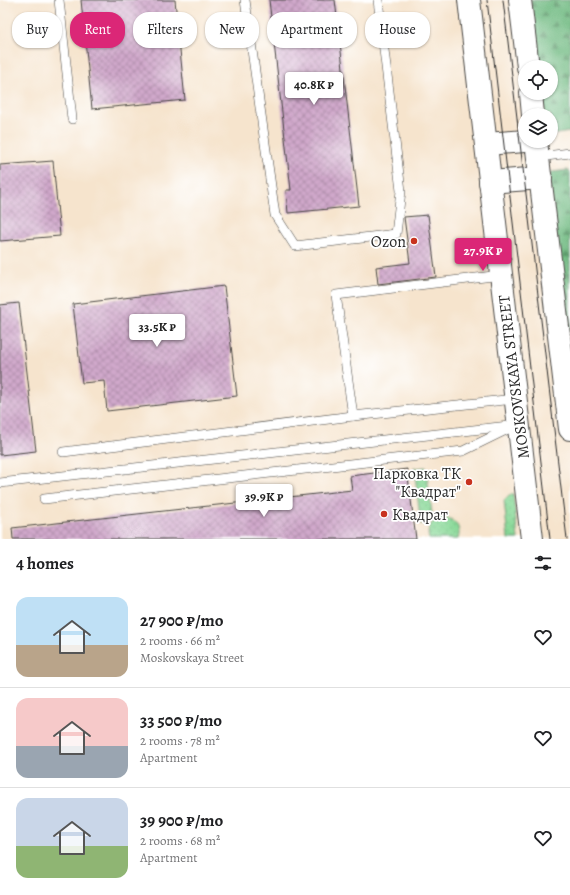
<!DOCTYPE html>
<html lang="en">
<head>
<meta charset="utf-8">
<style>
  :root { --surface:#fff; --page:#f2f2f2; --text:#202124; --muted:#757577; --line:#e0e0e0; --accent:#db2777 }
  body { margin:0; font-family:Alegreya,serif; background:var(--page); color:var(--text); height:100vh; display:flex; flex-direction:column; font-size:15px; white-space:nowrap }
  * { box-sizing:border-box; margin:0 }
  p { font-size:13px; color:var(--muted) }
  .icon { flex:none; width:22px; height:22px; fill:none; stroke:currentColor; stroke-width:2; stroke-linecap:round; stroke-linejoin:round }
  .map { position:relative; height:539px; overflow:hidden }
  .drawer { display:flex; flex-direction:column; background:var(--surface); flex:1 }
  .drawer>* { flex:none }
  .hud { position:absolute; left:12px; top:12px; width:546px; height:36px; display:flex; gap:8px }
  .fabs { position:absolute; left:518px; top:60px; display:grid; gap:8px }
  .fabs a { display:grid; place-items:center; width:40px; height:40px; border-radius:50%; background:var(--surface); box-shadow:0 1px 3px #0004; font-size:20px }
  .price { position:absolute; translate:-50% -34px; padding:0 9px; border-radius:4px; background:#fff; color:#222; font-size:13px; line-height:26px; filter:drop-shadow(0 1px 2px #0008) }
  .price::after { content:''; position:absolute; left:50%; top:24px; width:12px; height:9px; margin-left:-6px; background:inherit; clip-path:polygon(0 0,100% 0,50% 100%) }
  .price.current { background:var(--accent); color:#fff }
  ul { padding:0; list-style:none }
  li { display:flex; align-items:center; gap:12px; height:100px; padding:0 16px }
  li+li { border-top:1px solid var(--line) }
  li span { display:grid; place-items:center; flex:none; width:112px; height:80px; border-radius:12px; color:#555 }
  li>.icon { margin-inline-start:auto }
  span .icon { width:48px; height:48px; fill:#fffc; stroke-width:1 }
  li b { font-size:17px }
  h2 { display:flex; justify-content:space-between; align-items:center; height:48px; padding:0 16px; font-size:17px }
  .chip { padding:0 14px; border-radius:16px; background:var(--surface); box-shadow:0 1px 3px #0004; font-size:14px; line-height:36px }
  .chip.current { background:var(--accent); color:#fff }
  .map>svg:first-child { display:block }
</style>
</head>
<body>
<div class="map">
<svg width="570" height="539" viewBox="0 0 570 539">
  <defs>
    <pattern id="grass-dots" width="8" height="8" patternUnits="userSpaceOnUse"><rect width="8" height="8" fill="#89d998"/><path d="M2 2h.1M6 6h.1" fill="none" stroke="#76ba83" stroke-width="1.8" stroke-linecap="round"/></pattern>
    <pattern id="forest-firs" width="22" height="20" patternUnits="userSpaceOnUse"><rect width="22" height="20" fill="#6eb980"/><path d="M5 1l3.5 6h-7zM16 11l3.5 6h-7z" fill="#5b9769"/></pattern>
    <pattern id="building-cross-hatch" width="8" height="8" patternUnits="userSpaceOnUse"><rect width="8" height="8" fill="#d0a8cb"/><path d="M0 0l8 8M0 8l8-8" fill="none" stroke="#a989a5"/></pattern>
  </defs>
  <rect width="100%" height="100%" fill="#fff"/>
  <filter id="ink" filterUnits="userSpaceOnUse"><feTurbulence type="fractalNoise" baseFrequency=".025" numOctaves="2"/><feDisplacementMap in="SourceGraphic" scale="8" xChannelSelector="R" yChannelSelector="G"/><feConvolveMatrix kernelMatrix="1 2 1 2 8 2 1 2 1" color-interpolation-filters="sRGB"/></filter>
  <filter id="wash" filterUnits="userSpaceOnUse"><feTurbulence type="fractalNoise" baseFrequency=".012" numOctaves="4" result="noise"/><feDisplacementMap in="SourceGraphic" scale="16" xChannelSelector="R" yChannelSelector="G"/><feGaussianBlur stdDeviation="0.9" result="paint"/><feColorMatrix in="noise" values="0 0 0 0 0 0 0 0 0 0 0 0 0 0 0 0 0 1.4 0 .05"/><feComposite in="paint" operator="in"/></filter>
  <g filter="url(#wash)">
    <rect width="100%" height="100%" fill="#f6e4cd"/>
    <g fill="url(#grass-dots)" stroke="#5a8262">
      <polygon points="426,467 432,513 421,525 414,468"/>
      <polygon points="513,493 518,539 508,539 504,500"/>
      <path d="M 441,517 C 454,517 462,527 458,539 L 429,539 C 426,528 431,521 441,517 Z"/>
    </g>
    <g fill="url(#forest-firs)" stroke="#4c7256">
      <polygon points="530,0 570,0 570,132 551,135 551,115 545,115 542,93 551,93 551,67 539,67"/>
      <polygon points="568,170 570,172 570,339 548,177 552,172"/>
    </g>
    <g id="blocks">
      <g fill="url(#building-cross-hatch)">
        <polygon points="81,0 175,0 185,100 92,109"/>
        <polygon points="269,0 335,0 359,206 288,213 286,190 291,190"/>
        <polygon points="53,161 60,236 0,241 0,165"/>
        <polygon points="428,215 436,277 378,284 376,267 410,263 404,217"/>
        <polygon points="224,286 237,396 107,411 104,381 82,383 73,304"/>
        <polygon points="19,303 36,451 0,455 0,305"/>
        <polygon points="407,469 416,539 13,539 12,528 352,490 350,476"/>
      </g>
    </g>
  </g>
  <g filter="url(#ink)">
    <use href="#blocks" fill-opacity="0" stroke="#494743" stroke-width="1"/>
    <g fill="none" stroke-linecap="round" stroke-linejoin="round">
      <g stroke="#494743" stroke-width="10">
        <g id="service">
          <polyline points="59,0 72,119"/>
          <polyline points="245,0 275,215 295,246 396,234 401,191 378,0"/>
          <polyline points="538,157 570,153"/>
          <polyline points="353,416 336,295 501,275"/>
          <polyline points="63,452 353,416 515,399"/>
          <polyline points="0,483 518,425"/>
          <polyline points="44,499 463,451 508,429"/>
        </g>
      </g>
      <g stroke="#494743" stroke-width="24">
        <g id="tertiary">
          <polyline points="469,0 532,539"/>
          <polyline points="520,0 528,67"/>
          <polyline points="531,93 533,115"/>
          <polyline points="536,141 570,429"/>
          <polyline points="486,144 525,141"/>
          <polyline points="490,182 541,178"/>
        </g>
      </g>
      <use href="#service" stroke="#fff" stroke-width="9"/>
      <use href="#tertiary" stroke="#fff" stroke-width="22"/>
      <g stroke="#2b2b2b" stroke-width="1">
        <polyline points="487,0 550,539"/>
        <polyline points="503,0 567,539"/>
      </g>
    </g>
  </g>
  <g fill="#c8321e" stroke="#fff" stroke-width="1.5">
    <circle cx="414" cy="241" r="4"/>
    <circle cx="469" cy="482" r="4"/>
    <circle cx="384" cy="514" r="4"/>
  </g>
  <g text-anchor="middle" stroke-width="3.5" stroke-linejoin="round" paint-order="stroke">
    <g font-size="16" fill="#2b2b2b" stroke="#fff" text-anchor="end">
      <text x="406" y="247">Ozon</text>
      <text x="461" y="479">Парковка ТК<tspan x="461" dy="18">"Квадрат"</tspan></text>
      <text x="392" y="520" text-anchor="start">Квадрат</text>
    </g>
    <g font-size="16" fill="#2b2b2b" stroke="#fff">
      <text transform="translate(513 377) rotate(-97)" y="6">MOSKOVSKAYA STREET</text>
    </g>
  </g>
</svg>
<div class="fabs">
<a><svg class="icon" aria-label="locate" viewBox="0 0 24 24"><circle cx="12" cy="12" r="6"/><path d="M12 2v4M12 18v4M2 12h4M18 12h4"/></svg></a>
<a><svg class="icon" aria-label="layers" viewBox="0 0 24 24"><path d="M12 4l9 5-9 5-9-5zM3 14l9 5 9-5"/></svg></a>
</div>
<b class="price" style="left:314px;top:106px">40.8K ₽</b>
<b class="price current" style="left:483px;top:272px">27.9K ₽</b>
<b class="price" style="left:157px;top:348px">33.5K ₽</b>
<b class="price" style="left:264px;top:518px">39.9K ₽</b>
<div class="hud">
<a class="chip">Buy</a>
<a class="chip current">Rent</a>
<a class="chip">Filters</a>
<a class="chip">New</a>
<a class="chip">Apartment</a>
<a class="chip">House</a>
</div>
</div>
<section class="drawer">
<h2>4 homes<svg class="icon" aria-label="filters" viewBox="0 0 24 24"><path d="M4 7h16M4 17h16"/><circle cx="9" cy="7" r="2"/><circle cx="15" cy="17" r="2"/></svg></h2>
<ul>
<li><span style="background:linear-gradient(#bfe0f5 60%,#b9a48a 0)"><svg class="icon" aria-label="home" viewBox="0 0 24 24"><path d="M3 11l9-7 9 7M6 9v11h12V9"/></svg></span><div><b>27 900 ₽/mo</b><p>2 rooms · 66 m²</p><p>Moskovskaya Street</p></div><svg class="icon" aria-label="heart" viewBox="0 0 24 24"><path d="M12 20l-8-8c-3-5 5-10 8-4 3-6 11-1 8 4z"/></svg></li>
<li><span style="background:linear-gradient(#f6c9c9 60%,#9aa5b1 0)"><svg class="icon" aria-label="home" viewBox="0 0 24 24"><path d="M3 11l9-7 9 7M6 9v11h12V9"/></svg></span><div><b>33 500 ₽/mo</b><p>2 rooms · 78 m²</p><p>Apartment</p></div><svg class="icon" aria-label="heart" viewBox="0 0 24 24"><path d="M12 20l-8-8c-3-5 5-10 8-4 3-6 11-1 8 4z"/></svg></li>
<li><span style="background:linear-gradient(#c9d6e8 60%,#8fb573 0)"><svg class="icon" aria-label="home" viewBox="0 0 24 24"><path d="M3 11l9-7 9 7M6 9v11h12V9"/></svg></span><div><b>39 900 ₽/mo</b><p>2 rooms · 68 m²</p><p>Apartment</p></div><svg class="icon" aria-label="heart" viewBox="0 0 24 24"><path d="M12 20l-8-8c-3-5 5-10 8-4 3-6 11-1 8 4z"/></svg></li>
</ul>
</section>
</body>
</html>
